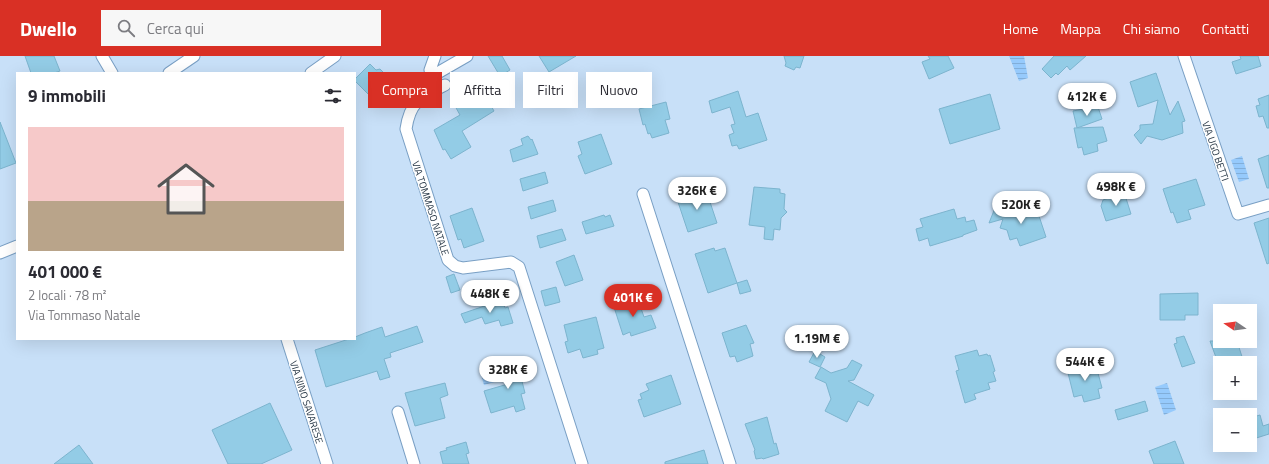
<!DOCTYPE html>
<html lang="it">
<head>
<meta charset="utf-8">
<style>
  :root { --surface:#fff; --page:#f7f7f7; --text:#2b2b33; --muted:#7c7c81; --accent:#d93025 }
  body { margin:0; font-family:"Titillium Web",sans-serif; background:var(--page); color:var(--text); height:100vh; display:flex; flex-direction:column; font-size:15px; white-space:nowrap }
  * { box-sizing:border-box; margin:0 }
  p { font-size:13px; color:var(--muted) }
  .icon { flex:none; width:22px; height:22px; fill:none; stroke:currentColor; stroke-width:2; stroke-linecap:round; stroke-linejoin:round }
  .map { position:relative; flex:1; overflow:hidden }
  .sheet { position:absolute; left:16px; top:16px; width:340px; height:268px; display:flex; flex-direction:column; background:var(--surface); border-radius:0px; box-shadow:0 4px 16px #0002 }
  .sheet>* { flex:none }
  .banner { position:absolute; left:368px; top:16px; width:380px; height:36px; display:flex; gap:8px }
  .needle { width:26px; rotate:283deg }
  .buttons { position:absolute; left:1213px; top:248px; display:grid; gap:8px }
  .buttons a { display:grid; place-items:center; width:44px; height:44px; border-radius:0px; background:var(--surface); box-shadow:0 4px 16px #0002; font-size:20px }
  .price { position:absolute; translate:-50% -34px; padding:0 9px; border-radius:14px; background:#fff; color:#222; font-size:13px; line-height:26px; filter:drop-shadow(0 1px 2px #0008) }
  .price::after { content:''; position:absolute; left:50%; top:24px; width:12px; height:9px; margin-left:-6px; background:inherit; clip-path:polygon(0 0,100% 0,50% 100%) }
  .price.on { background:var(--accent); color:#fff }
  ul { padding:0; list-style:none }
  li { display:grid; align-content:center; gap:8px; height:212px; padding:0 12px }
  li span { display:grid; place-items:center; height:124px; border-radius:0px; color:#555 }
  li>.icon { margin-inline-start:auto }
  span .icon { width:72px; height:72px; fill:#fffc; stroke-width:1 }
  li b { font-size:17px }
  h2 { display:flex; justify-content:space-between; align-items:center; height:48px; padding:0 12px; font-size:17px }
  .tag { padding:0 14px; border-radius:0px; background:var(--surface); box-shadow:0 4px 16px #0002; font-size:14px; line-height:36px }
  .tag.on { background:var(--accent); color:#fff }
  header { display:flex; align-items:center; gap:24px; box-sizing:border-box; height:56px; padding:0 20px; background:var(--accent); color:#fff }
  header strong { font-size:19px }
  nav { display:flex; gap:22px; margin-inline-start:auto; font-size:14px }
  .search { width:280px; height:36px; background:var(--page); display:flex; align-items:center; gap:10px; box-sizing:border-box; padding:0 14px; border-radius:0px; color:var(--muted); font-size:15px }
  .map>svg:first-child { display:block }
</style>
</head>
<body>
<header>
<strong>Dwello</strong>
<div class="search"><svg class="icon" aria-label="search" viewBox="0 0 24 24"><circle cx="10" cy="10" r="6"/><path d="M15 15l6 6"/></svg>Cerca qui</div>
<nav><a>Home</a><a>Mappa</a><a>Chi siamo</a><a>Contatti</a></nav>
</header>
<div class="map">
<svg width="1269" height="408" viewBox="0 0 1269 408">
  <defs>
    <pattern id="water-rules" width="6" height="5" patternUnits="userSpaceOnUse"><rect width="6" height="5" fill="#96cafc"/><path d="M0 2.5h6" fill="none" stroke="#81aed9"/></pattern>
  </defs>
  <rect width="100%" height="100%" fill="#c8e0f8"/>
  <g fill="url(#water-rules)">
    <polygon points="1009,0 1024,0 1028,22 1019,25"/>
    <polygon points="1242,100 1249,123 1239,126 1231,104"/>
    <polygon points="500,309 503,319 497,321 498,325 484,329 480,315"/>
    <polygon points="1167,327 1176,354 1164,359 1155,331"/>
  </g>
  <g fill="#93cce6" stroke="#7cb4ce">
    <polygon points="25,0 54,0 60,15 54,17 31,17"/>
    <polygon points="488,0 502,0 510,14 500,20"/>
    <polygon points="539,0 576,0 549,16"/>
    <polygon points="784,0 804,0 800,12 796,11 794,14 785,10 786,7"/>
    <polygon points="928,0 948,0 954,12 929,23 922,6 930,3"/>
    <polygon points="1054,0 1086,0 1070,14 1067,10 1058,19 1056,17 1051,22 1042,13"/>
    <polygon points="1240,0 1258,0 1261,10 1236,18 1232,6 1241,3"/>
    <polygon points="370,8 376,14 380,13 388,21 386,23 388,24 371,41 355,25 355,23"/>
    <polygon points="1156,17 1170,59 1178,45 1185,65 1182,66 1183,77 1162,84 1147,80 1141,88 1134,79 1140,73 1140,69 1153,68 1158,44 1138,51 1130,26"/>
    <polygon points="482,34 494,55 462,75 471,91 451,103 445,93 443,94 434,74 460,59 455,50"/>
    <polygon points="738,35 746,61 758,57 767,84 739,93 737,89 732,90 729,79 734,77 731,69 735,68 730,51 712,57 709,45"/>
    <polygon points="990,38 1000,73 950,88 939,53"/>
    <polygon points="1269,39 1269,72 1267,72 1263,60 1259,61 1256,50 1260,49 1258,43"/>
    <polygon points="666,46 670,63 665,64 669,77 652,82 650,77 648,78 645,68 643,69 639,53"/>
    <polygon points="1098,51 1102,63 1077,72 1073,55 1083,53 1083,55"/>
    <polygon points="0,66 16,107 0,113"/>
    <polygon points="1103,71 1107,85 1097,88 1098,95 1084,99 1082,91 1078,92 1074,72"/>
    <polygon points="601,78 612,108 585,118 578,100 582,98 578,86"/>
    <polygon points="528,80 531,84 532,83 538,98 513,106 510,94 523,89 521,83"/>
    <polygon points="1269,99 1269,132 1267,132 1258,103"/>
    <polygon points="545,116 548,127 523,135 520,123"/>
    <polygon points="1196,123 1205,149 1188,154 1191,163 1177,167 1173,156 1171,157 1163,133"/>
    <polygon points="754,131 780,133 780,137 785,138 784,153 787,156 781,162 780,174 774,173 773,184 764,183 765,171 749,169"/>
    <polygon points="706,134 717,167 688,176 677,143"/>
    <polygon points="1124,136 1131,158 1106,165 1101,150 1103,144 1109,142 1108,140"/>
    <polygon points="553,144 556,155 531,163 528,151"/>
    <polygon points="472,152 484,185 464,192 461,183 458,184 450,160"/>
    <polygon points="995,152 1012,157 1027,152 1028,157 1037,154 1046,181 1020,190 1017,182 1010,184 1007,174 1000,172 1003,163 989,167"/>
    <polygon points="954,153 957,163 965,161 966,166 974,164 977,174 963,179 963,180 930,190 928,182 919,185 916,173 923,171 920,163"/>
    <polygon points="604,159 605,161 610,159 614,170 586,178 582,166"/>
    <polygon points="1269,162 1269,207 1267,208 1254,167"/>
    <polygon points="562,173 566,184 540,192 537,180"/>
    <polygon points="714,192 715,195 725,192 737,227 747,224 751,235 740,238 737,227 708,237 695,198"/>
    <polygon points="574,199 583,224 565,230 556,206"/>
    <polygon points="454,218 460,234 451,237 446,221"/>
    <polygon points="556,231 560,246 545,250 541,235"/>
    <polygon points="1198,237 1198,259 1185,259 1185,264 1160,264 1160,238"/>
    <polygon points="637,241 644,261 651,259 656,272 631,280 630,276 623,279 613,248"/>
    <polygon points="502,244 505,252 508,251 513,267 501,270 499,264 485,268 482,261 465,267 461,258"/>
    <polygon points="596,261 604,292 597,294 598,298 583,302 580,293 568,297 565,286 568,285 564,269"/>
    <polygon points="746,269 754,287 750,288 753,300 737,306 735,300 730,301 722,277"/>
    <polygon points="417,270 423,286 390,297 391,301 384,303 390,321 380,324 377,315 326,331 315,294 349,283 355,283 355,281 365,277 382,271 385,281"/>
    <polygon points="1184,280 1195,307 1182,311 1174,288 1177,287 1176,282"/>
    <polygon points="1210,285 1237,285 1244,307 1218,307"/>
    <polygon points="977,294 979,300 987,298 988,300 990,299 995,315 993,316 996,325 988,327 990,333 974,338 976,343 965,347 956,315 959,314 955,300"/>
    <polygon points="815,295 825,301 820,311 809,306"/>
    <polygon points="516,302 525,337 521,338 525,353 516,356 514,350 491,357 484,335 508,328 501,306"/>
    <polygon points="852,304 862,309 854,324 848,325 874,339 868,350 858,345 847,366 825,355 831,343 826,327 815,322 821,311 831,317 847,312"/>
    <polygon points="1095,306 1102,332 1098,333 1100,342 1084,346 1082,339 1074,341 1067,313"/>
    <polygon points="671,319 681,348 644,361 638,344 642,343 640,338 649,334 646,328"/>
    <polygon points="445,327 448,339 440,342 445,362 415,370 405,337"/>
    <polygon points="1145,345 1148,355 1118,364 1115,354"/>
    <polygon points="270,347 292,394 261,408 228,408 212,374"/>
    <polygon points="1260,359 1263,370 1269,368 1269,378 1250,384 1250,362"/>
    <polygon points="767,361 774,388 776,387 779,398 763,403 762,402 756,403 754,395 755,394 745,368"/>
    <polygon points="1175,385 1184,408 1154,408 1149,395"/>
    <polygon points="466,386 469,397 466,398 469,408 443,408 440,396 447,394 446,392"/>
    <polygon points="79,389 93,408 54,408"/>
    <polygon points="704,394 708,408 665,408 665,406"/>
  </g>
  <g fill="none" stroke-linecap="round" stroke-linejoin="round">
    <g stroke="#799fc4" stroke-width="13">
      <g id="minor">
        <polyline points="102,0 112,17"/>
        <polyline points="435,0 430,14 434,19 467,0"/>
        <polyline points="1184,0 1238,158 1269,149"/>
        <polyline points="169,17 194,0"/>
        <polyline points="311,17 335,0"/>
        <path d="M 445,29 C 421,41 410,45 406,73 L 448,204 L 455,210 L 463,212 L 511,206 L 519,211 L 582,408"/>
        <polyline points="643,138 730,408"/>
        <polyline points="0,197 17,190"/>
        <polyline points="287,283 327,408"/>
        <polyline points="398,356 414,408"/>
      </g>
    </g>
    <use href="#minor" stroke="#fff" stroke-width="11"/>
  </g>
  <g text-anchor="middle" stroke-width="3" stroke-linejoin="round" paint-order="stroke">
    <g font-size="10" fill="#233342" stroke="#fefefe">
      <text transform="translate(1216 95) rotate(71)" y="4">VIA UGO BETTI</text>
      <text transform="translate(431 152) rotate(72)" y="4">VIA TOMMASO NATALE</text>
      <text transform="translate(307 346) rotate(72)" y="4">VIA NINO SAVARESE</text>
    </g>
  </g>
</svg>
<div class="buttons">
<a><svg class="needle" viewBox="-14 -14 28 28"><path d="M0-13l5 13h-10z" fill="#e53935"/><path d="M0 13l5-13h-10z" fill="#7c7c81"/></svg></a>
<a>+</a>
<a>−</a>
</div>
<b class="price" style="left:1087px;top:61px">412K €</b>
<b class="price" style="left:1116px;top:151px">498K €</b>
<b class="price" style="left:697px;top:155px">326K €</b>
<b class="price" style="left:1021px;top:169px">520K €</b>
<b class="price" style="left:490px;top:258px">448K €</b>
<b class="price on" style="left:633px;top:262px">401K €</b>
<b class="price" style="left:817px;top:303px">1.19M €</b>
<b class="price" style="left:1085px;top:326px">544K €</b>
<b class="price" style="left:508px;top:334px">328K €</b>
<div class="banner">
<a class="tag on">Compra</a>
<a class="tag">Affitta</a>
<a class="tag">Filtri</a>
<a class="tag">Nuovo</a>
</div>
<section class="sheet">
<h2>9 immobili<svg class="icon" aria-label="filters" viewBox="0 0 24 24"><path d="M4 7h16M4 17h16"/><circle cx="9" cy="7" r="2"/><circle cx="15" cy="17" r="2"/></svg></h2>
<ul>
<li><span style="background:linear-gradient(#f6c9c9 60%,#b9a48a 0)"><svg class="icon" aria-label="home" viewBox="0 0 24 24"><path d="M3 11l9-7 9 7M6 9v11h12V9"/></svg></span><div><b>401 000 €</b><p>2 locali · 78 m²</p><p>Via Tommaso Natale</p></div></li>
</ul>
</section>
</div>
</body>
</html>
